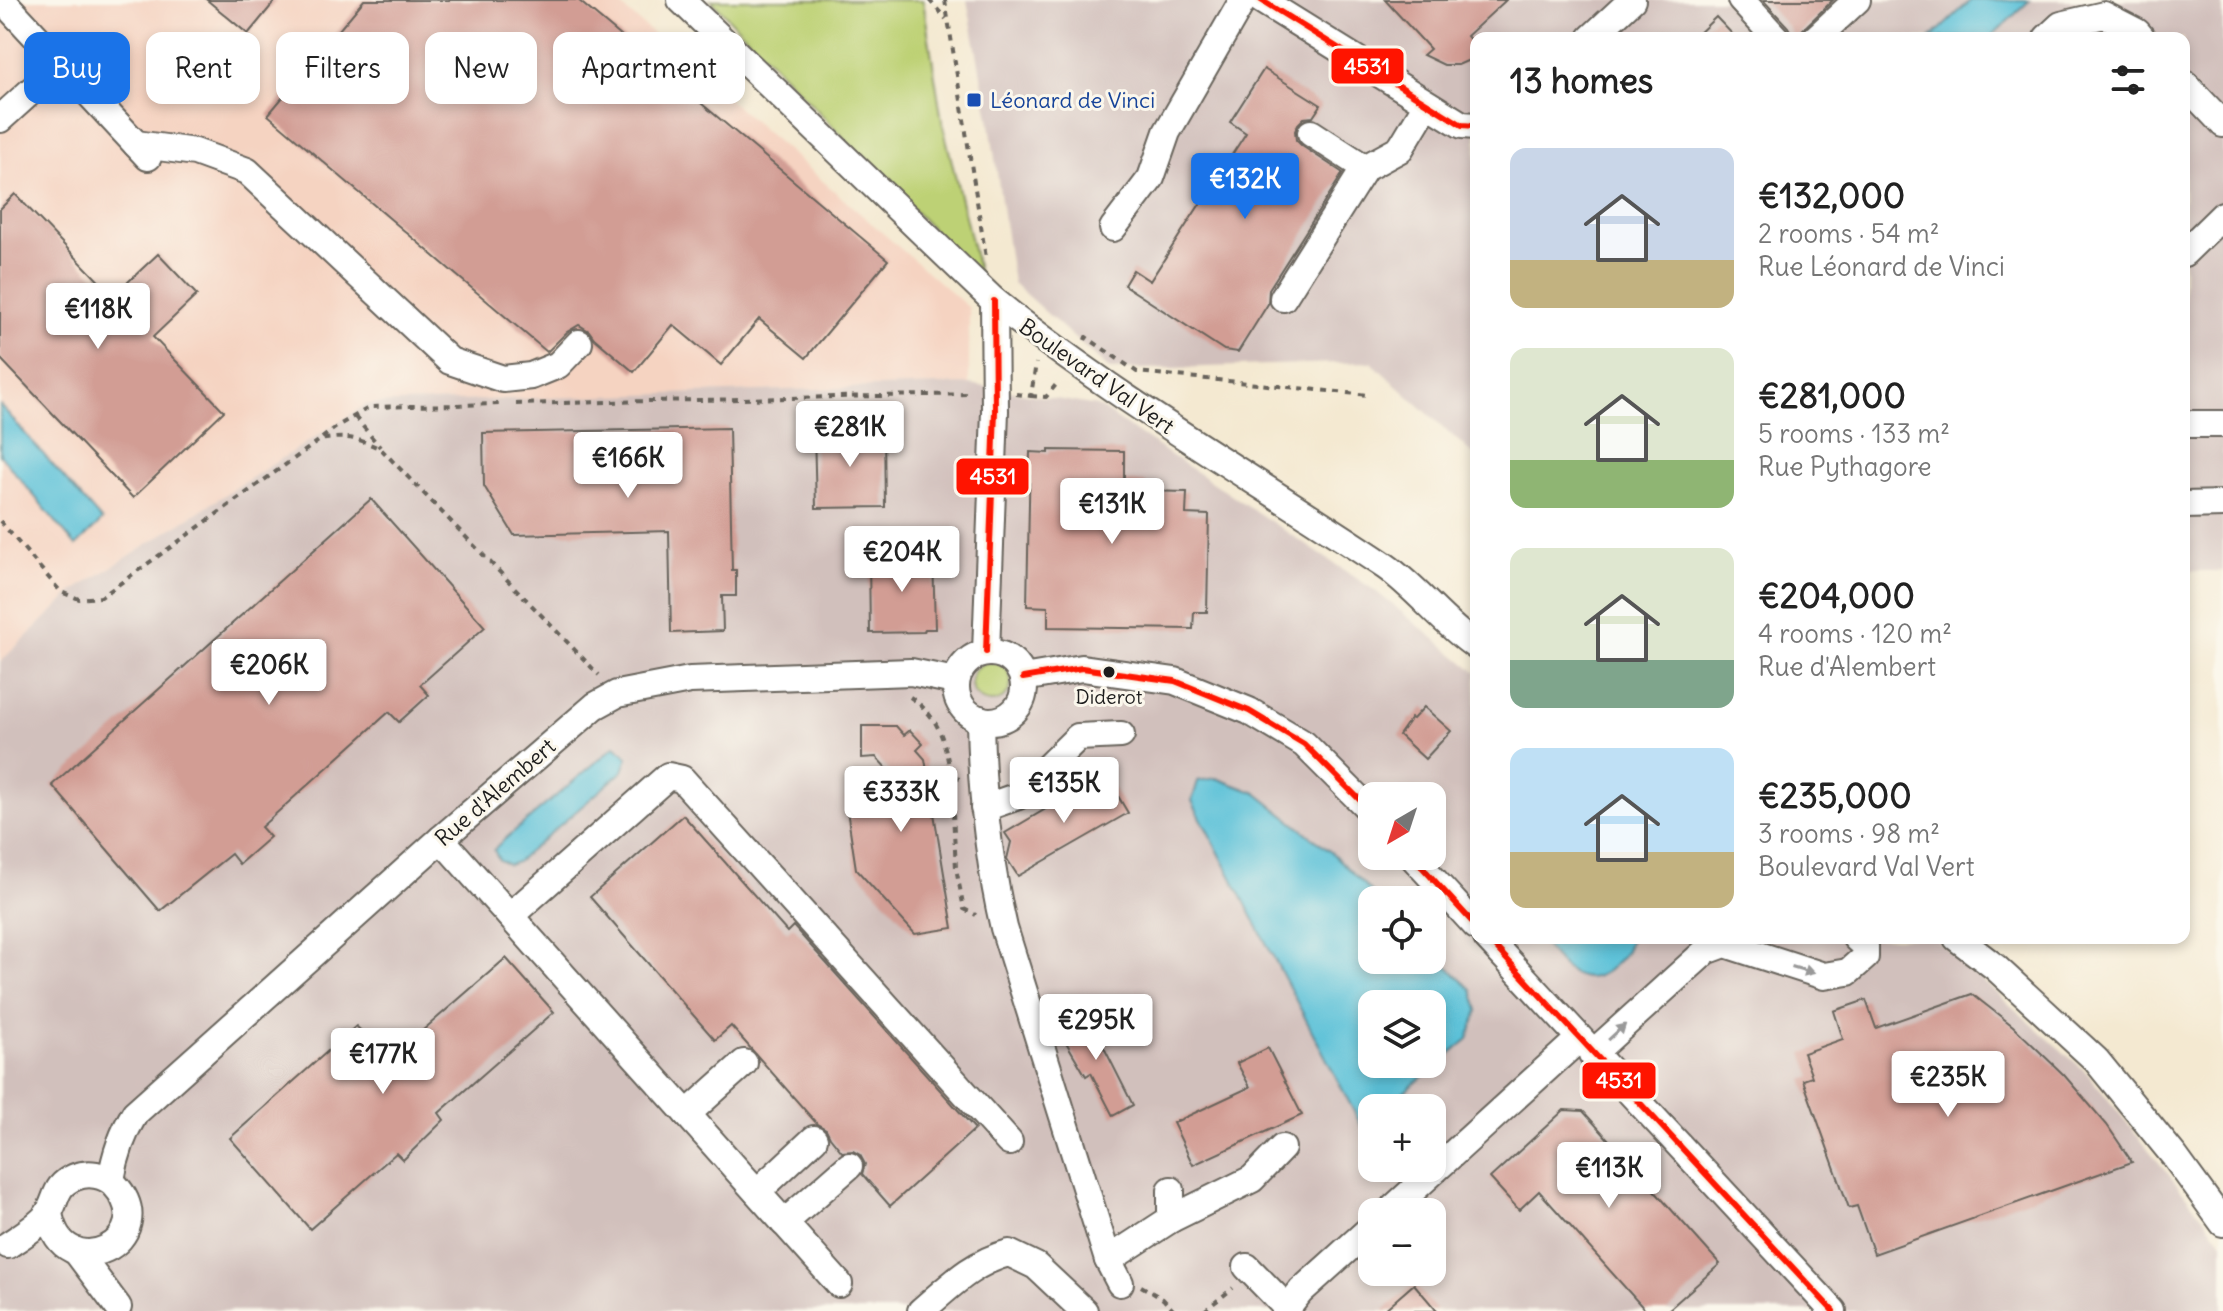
<!DOCTYPE html>
<html lang="en">
<head>
<meta charset="utf-8">
<style>
  :root { --surface:#fff; --page:#f6f6f6; --text:#222; --muted:#767676; --accent:#1a73e8 }
  body { margin:0; font-family:Delius,sans-serif; background:var(--page); color:var(--text); height:100vh; display:flex; flex-direction:column; font-size:30px; white-space:nowrap }
  * { box-sizing:border-box; margin:0 }
  p { font-size:26px; color:var(--muted) }
  .icon { flex:none; width:44px; height:44px; fill:none; stroke:currentColor; stroke-width:2; stroke-linecap:round; stroke-linejoin:round }
  .map { position:relative; flex:1; overflow:hidden }
  .side { position:absolute; left:1470px; top:32px; width:720px; height:912px; display:flex; flex-direction:column; background:var(--surface); border-radius:16px; box-shadow:0 4px 12px #0003 }
  .side>* { flex:none }
  .hud { position:absolute; left:24px; top:32px; width:760px; height:72px; display:flex; gap:16px }
  .needle { width:52px; rotate:219deg }
  .buttons { position:absolute; left:1358px; top:782px; display:grid; gap:16px }
  .buttons a { display:grid; place-items:center; width:88px; height:88px; border-radius:16px; background:var(--surface); box-shadow:0 4px 12px #0003; font-size:40px }
  .price { position:absolute; translate:-50% -68px; padding:0 18px; border-radius:8px; background:#fff; color:#222; font-size:26px; line-height:52px; filter:drop-shadow(0 2px 4px #0008) }
  .price::after { content:''; position:absolute; left:50%; top:48px; width:24px; height:18px; margin-left:-12px; background:inherit; clip-path:polygon(0 0,100% 0,50% 100%) }
  .price.selected { background:var(--accent); color:#fff }
  ul { padding:0; list-style:none }
  li { display:flex; align-items:center; gap:24px; height:200px; padding:0 40px }
  li span { display:grid; place-items:center; flex:none; width:224px; height:160px; border-radius:16px; color:#555 }
  li>.icon { margin-inline-start:auto }
  span .icon { width:96px; height:96px; fill:#fffc; stroke-width:1 }
  li b { font-size:34px }
  h2 { display:flex; justify-content:space-between; align-items:center; height:96px; padding:0 40px; font-size:34px }
  .chip { padding:0 28px; border-radius:16px; background:var(--surface); box-shadow:0 4px 12px #0003; font-size:28px; line-height:72px }
  .chip.selected { background:var(--accent); color:#fff }
  .map>svg:first-child { display:block }
</style>
</head>
<body>
<div class="map">
<svg width="2223" height="1311" viewBox="0 0 2223 1311">
  <rect width="100%" height="100%" fill="#fbf7ec"/>
  <filter id="ink" filterUnits="userSpaceOnUse"><feTurbulence type="fractalNoise" baseFrequency=".0125" numOctaves="2"/><feDisplacementMap in="SourceGraphic" scale="16" xChannelSelector="R" yChannelSelector="G"/><feConvolveMatrix kernelMatrix="1 2 1 2 8 2 1 2 1" color-interpolation-filters="sRGB"/></filter>
  <filter id="wash" filterUnits="userSpaceOnUse"><feTurbulence type="fractalNoise" baseFrequency=".006" numOctaves="4" result="noise"/><feDisplacementMap in="SourceGraphic" scale="32" xChannelSelector="R" yChannelSelector="G"/><feGaussianBlur stdDeviation="1.8" result="paint"/><feColorMatrix in="noise" values="0 0 0 0 0 0 0 0 0 0 0 0 0 0 0 0 0 1.4 0 .05"/><feComposite in="paint" operator="in"/></filter>
  <g filter="url(#wash)">
    <rect width="100%" height="100%" fill="#f4e9d1"/>
    <polygon fill="#f5d3c1" points="0,0 614,0 969,308 969,384 367,404 74,591 0,662"/>
    <g fill="#d1c0bc" fill-rule="evenodd">
      <polygon points="967,0 2223,0 2223,571 2184,571 2184,38 1476,38 1476,457 1371,362 1110,370 1013,283 989,117"/>
      <path d="M 969,384 L 1097,406 L 1374,590 L 1476,672 L 1476,938 L 1934,938 L 2086,1072 L 2223,1242 L 2223,1311 L 0,1311 L 0,662 L 74,591 L 367,404 ZM 1372,796 L 1432,796 L 1432,856 L 1372,856 ZM 1372,900 L 1432,900 L 1432,960 L 1372,960 ZM 1372,1004 L 1432,1004 L 1432,1064 L 1372,1064 ZM 1372,1108 L 1432,1108 L 1432,1168 L 1372,1168 ZM 1372,1212 L 1432,1212 L 1432,1272 L 1372,1272 Z"/>
    </g>
    <g fill="#bdd175" stroke="#6c7648" stroke-width="2">
      <polygon points="711,0 923,0 942,121 980,279"/>
      <circle cx="991" cy="682" r="20"/>
    </g>
    <g fill="#5bc1d8" stroke="#3c6e7a" stroke-width="2" fill-rule="evenodd">
      <polygon points="1971,0 2030,0 1990,38 1931,38"/>
      <polygon points="0,405 102,521 76,546 0,455"/>
      <polygon points="615,746 628,757 623,771 517,862 509,865 499,860 494,850 498,845"/>
      <path d="M 1216,778 L 1256,793 L 1332,853 L 1380,900 L 1372,900 L 1372,960 L 1432,960 L 1432,951 L 1472,990 L 1478,1010 L 1468,1039 L 1385,1108 L 1372,1108 L 1372,1119 L 1362,1127 L 1192,801 L 1198,781 ZM 1432,1004 L 1432,1064 L 1372,1064 L 1372,1004 Z"/>
      <path d="M 1538,938 L 1630,938 C 1628,950 1623,956 1614,965 C 1580,997 1561,963 1538,938 Z"/>
    </g>
    <g id="blocks">
      <g fill="#d29d94">
        <polygon points="207,0 276,0 248,34"/>
        <polygon points="364,0 578,0 888,260 806,358 759,319 721,365 673,325 634,372 594,338 589,331 579,325 567,332 547,352 268,115"/>
        <polygon points="1385,0 1506,0 1467,36 1476,47 1476,57 1458,65 1444,65 1423,55 1430,49"/>
        <polygon points="1763,0 1833,0 1794,38 1788,27"/>
        <polygon points="1716,17 1736,38 1694,38"/>
        <polygon points="1264,69 1321,105 1313,117 1304,118 1298,124 1295,131 1296,140 1302,146 1343,173 1269,289 1268,304 1238,352 1224,350 1124,285 1133,270 1150,281 1246,133 1230,122"/>
        <polygon points="15,194 113,296 158,254 197,295 153,337 224,411 133,498 0,358 0,209"/>
        <polygon points="729,428 732,570 736,570 736,596 722,596 723,631 671,633 669,531 514,535 484,486 483,433"/>
        <polygon points="884,430 885,507 816,508 814,431"/>
        <polygon points="1049,450 1124,451 1124,481 1146,482 1145,491 1187,492 1186,514 1209,515 1207,612 1194,612 1193,629 1048,627 1048,607 1027,606 1030,452 1049,453"/>
        <polygon points="371,499 485,627 420,685 429,695 399,722 389,712 261,827 270,837 239,864 231,854 160,911 52,785"/>
        <polygon points="933,555 935,629 925,629 924,632 870,633 869,556"/>
        <polygon points="1424,707 1451,731 1425,759 1399,735 1411,718 1413,719"/>
        <polygon points="862,726 896,726 904,735 910,730 923,744 917,750 925,759 953,928 915,934 856,869 845,797 904,787 876,757 862,758"/>
        <polygon points="1105,774 1128,813 1018,876 1007,859 1011,842 1005,833"/>
        <polygon points="683,815 787,932 793,926 975,1129 890,1206 862,1174 865,1164 860,1155 853,1151 842,1152 830,1137 826,1129 817,1124 731,1026 715,1040 590,897"/>
        <polygon points="506,958 554,1012 439,1113 444,1120 403,1160 396,1153 310,1229 230,1138 356,1026 391,1058"/>
        <polygon points="1972,994 2013,1026 2064,1075 2107,1125 2132,1162 1874,1254 1857,1206 1849,1208 1803,1080 1812,1077 1803,1053 1843,1039 1834,1011 1866,1000 1876,1028"/>
        <polygon points="1085,1010 1133,1105 1113,1116 1091,1073 1086,1076 1063,1037 1070,1033 1064,1021"/>
        <polygon points="1268,1048 1302,1115 1193,1165 1173,1123 1250,1087 1237,1063"/>
        <polygon points="1564,1110 1583,1111 1720,1264 1667,1311 1646,1311 1539,1191 1519,1210 1490,1178"/>
        <polygon points="1414,1284 1437,1311 1383,1311"/>
      </g>
    </g>
  </g>
  <g filter="url(#ink)">
    <use href="#blocks" fill-opacity="0" stroke="#68645b" stroke-width="2"/>
    <g fill="none" stroke-linecap="round" stroke-linejoin="round">
      <g stroke="#68645b" stroke-width="30">
        <g id="minor">
          <polyline points="2,0 148,157"/>
          <path d="M 681,0 L 994,301 C 1117,400 1254,478 1385,566 C 1418,589 1442,623 1476,646"/>
          <polyline points="1261,0 1462,125 1476,126"/>
          <polyline points="1741,0 1776,38"/>
          <polyline points="1591,38 1632,0"/>
          <polyline points="1816,38 1857,0"/>
          <polyline points="2047,38 2061,25 2104,15 2137,32 2142,38"/>
          <polyline points="2184,83 2223,124"/>
          <polyline points="0,119 61,64"/>
          <polyline points="1311,133 1365,168"/>
          <polyline points="136,144 195,152 247,171 450,361 503,379 531,376 558,365 579,343"/>
          <polyline points="1113,228 1151,178 1167,132 1243,0"/>
          <polyline points="2184,253 2223,215"/>
          <polyline points="1283,298 1365,168 1400,149 1427,104"/>
          <polyline points="2184,424 2223,424"/>
          <polyline points="2184,505 2223,504"/>
          <polyline points="986,652 995,411 994,301"/>
          <circle cx="990" cy="687" r="34"/>
          <polyline points="1023,678 1082,668 1175,681 1249,711 1304,744 1372,812"/>
          <path d="M 980,719 C 981,791 988,859 1004,928 L 1108,1260 L 1120,1283"/>
          <polyline points="984,808 1018,796 1078,737 1121,735"/>
          <polyline points="441,839 839,1284"/>
          <polyline points="1412,856 1476,926"/>
          <polyline points="510,916 668,776 682,779 1009,1142"/>
          <polyline points="1487,938 1833,1311"/>
          <polyline points="1957,938 1995,967 2096,1060 2175,1157 2223,1223"/>
          <polyline points="1592,1054 1706,951 1725,944 1824,976 1848,972 1865,957 1865,946 1856,938"/>
          <polyline points="687,1114 744,1063"/>
          <path d="M 111,1180 C 115,1156 122,1134 135,1113 L 441,839 L 595,706 L 617,694 L 690,680 L 911,672 L 955,681"/>
          <polyline points="1171,1190 1171,1219"/>
          <polyline points="757,1192 814,1139"/>
          <polyline points="1389,1212 1579,1039"/>
          <polyline points="784,1223 849,1166"/>
          <path d="M 8,1245 C 21,1236 37,1227 47,1215 C 58,1200 53,1186 75,1177 C 88,1172 104,1174 114,1184 C 166,1240 62,1291 49,1213"/>
          <polyline points="76,1251 118,1307"/>
          <polyline points="1108,1260 1171,1219 1252,1179 1282,1148"/>
          <polyline points="1247,1267 1287,1308"/>
          <path d="M 921,1311 C 949,1287 973,1262 1009,1253 L 1036,1266 L 1084,1311"/>
          <polyline points="1285,1311 1301,1291 1372,1227"/>
        </g>
      </g>
      <g stroke="#68645b" stroke-width="4" stroke-dasharray="6 6" stroke-linecap="butt">
        <polyline points="929,0 946,19"/>
        <polyline points="945,0 986,258"/>
        <polyline points="1085,340 1086,337 1137,372 1368,395"/>
        <polyline points="1016,394 1031,396 1036,363"/>
        <polyline points="1031,396 1046,397 1059,381"/>
        <polyline points="516,404 971,394"/>
        <polyline points="355,417 380,447"/>
        <polyline points="322,438 339,425 370,407 500,404"/>
        <path d="M 0,521 L 61,592 L 79,599 L 101,597 L 320,440 C 347,435 357,438 381,449 L 599,675"/>
        <path d="M 910,697 C 941,718 945,743 951,777 L 960,779"/>
        <polyline points="951,777 956,868 964,909 976,915"/>
        <polyline points="1141,1286 1163,1299 1174,1311"/>
        <polyline points="1204,1311 1233,1288"/>
      </g>
      <use href="#minor" stroke="#fff" stroke-width="26"/>
      <g stroke="#fbf7ec" stroke-width="12">
        <g id="bus-1">
          <polyline points="1261,0 1462,125 1476,126"/>
          <polyline points="986,652 995,411 994,301"/>
          <polyline points="1023,678 1082,668 1175,681 1249,711 1304,744 1372,812"/>
          <polyline points="1412,856 1476,926"/>
          <polyline points="1487,938 1833,1311"/>
        </g>
      </g>
      <use href="#bus-1" stroke="#ff1400" stroke-width="6"/>
    </g>
    <defs><path id="oneway-solid" d="M-6-.8H1V-3.2L6.5 0L1 3.2V.8H-6Z" transform="scale(2)"/></defs>
    <g fill="#999">
      <use href="#oneway-solid" transform="translate(1803 970) rotate(17)"/>
      <use href="#oneway-solid" transform="translate(1617 1032) rotate(-43)"/>
    </g>
  </g>
  <rect fill="#1a4fb4" stroke="#fbf7ec" stroke-width="3" x="966" y="92" width="16" height="16" rx="4"/>
  <circle fill="#1c1c1c" stroke="#fbf7ec" stroke-width="3" cx="1109" cy="672" r="7"/>
  <g text-anchor="middle" stroke-width="6" stroke-linejoin="round" paint-order="stroke">
    <g font-size="20" fill="#1c1c1c" stroke="#fbf7ec">
      <text x="1109" y="704">Diderot</text>
    </g>
    <g font-size="22" fill="#164399" stroke="#fbf7ec" text-anchor="start">
      <text x="990" y="108">Léonard de Vinci</text>
    </g>
    <g font-size="22" fill="#1c1c1c" stroke="#fbf7ec">
      <text transform="translate(1097 376) rotate(35)" y="8">Boulevard Val Vert</text>
      <text transform="translate(495 792) rotate(-41)" y="8">Rue d'Alembert</text>
    </g>
  </g>
  <g stroke="#fbf7ec" stroke-width="3">
    <rect x="1330" y="47" width="75" height="38" rx="8" fill="#ff1400"/>
    <rect x="955" y="457" width="75" height="39" rx="8" fill="#ff1400"/>
    <rect x="1581" y="1061" width="76" height="39" rx="8" fill="#ff1400"/>
  </g>
  <g font-size="22" text-anchor="middle" font-weight="bold" fill="#fff">
    <text x="1367" y="74">4531</text>
    <text x="993" y="484">4531</text>
    <text x="1619" y="1088">4531</text>
  </g>
</svg>
<div class="buttons">
<a><svg class="needle" viewBox="-14 -14 28 28"><path d="M0-13l5 13h-10z" fill="#e53935"/><path d="M0 13l5-13h-10z" fill="#767676"/></svg></a>
<a><svg class="icon" aria-label="locate" viewBox="0 0 24 24"><circle cx="12" cy="12" r="6"/><path d="M12 2v4M12 18v4M2 12h4M18 12h4"/></svg></a>
<a><svg class="icon" aria-label="layers" viewBox="0 0 24 24"><path d="M12 4l9 5-9 5-9-5zM3 14l9 5 9-5"/></svg></a>
<a>+</a>
<a>−</a>
</div>
<b class="price selected" style="left:1245px;top:221px">€132K</b>
<b class="price" style="left:98px;top:351px">€118K</b>
<b class="price" style="left:850px;top:469px">€281K</b>
<b class="price" style="left:628px;top:500px">€166K</b>
<b class="price" style="left:1112px;top:546px">€131K</b>
<b class="price" style="left:902px;top:594px">€204K</b>
<b class="price" style="left:269px;top:707px">€206K</b>
<b class="price" style="left:1064px;top:825px">€135K</b>
<b class="price" style="left:901px;top:834px">€333K</b>
<b class="price" style="left:1096px;top:1062px">€295K</b>
<b class="price" style="left:383px;top:1096px">€177K</b>
<b class="price" style="left:1948px;top:1119px">€235K</b>
<b class="price" style="left:1609px;top:1210px">€113K</b>
<div class="hud">
<a class="chip selected">Buy</a>
<a class="chip">Rent</a>
<a class="chip">Filters</a>
<a class="chip">New</a>
<a class="chip">Apartment</a>
</div>
<section class="side">
<h2>13 homes<svg class="icon" aria-label="filters" viewBox="0 0 24 24"><path d="M4 7h16M4 17h16"/><circle cx="9" cy="7" r="2"/><circle cx="15" cy="17" r="2"/></svg></h2>
<ul>
<li><span style="background:linear-gradient(#c9d6e8 70%,#c2b280 0)"><svg class="icon" aria-label="home" viewBox="0 0 24 24"><path d="M3 11l9-7 9 7M6 9v11h12V9"/></svg></span><div><b>€132,000</b><p>2 rooms · 54 m²</p><p>Rue Léonard de Vinci</p></div></li>
<li><span style="background:linear-gradient(#dfe7d0 70%,#8fb573 0)"><svg class="icon" aria-label="home" viewBox="0 0 24 24"><path d="M3 11l9-7 9 7M6 9v11h12V9"/></svg></span><div><b>€281,000</b><p>5 rooms · 133 m²</p><p>Rue Pythagore</p></div></li>
<li><span style="background:linear-gradient(#dfe7d0 70%,#7fa58c 0)"><svg class="icon" aria-label="home" viewBox="0 0 24 24"><path d="M3 11l9-7 9 7M6 9v11h12V9"/></svg></span><div><b>€204,000</b><p>4 rooms · 120 m²</p><p>Rue d'Alembert</p></div></li>
<li><span style="background:linear-gradient(#bfe0f5 65%,#c2b280 0)"><svg class="icon" aria-label="home" viewBox="0 0 24 24"><path d="M3 11l9-7 9 7M6 9v11h12V9"/></svg></span><div><b>€235,000</b><p>3 rooms · 98 m²</p><p>Boulevard Val Vert</p></div></li>
</ul>
</section>
</div>
</body>
</html>
